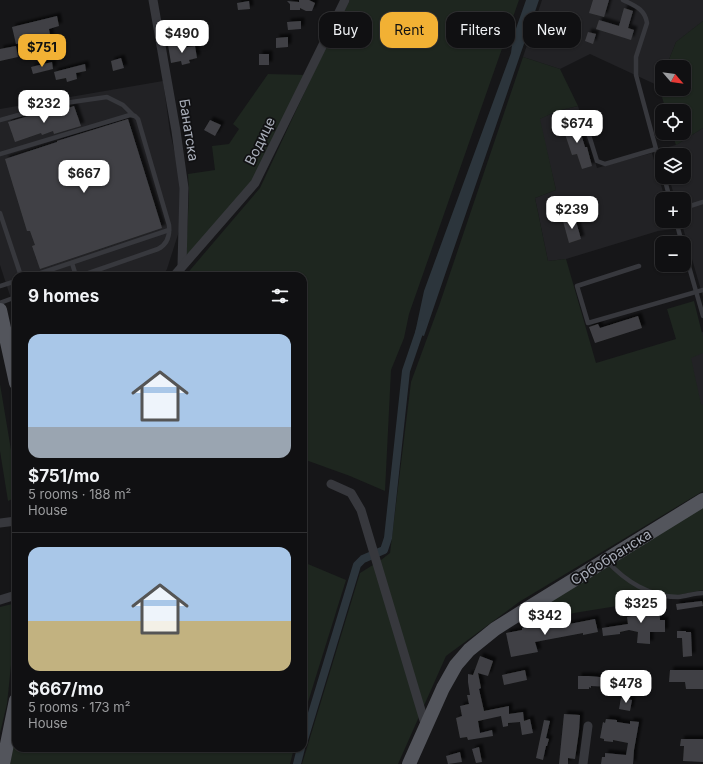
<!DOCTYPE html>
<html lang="en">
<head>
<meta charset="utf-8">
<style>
  :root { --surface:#101012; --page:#19191b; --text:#f1f3f6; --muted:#9c9d9f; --line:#303032; --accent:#f2b134 }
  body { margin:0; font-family:Inter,sans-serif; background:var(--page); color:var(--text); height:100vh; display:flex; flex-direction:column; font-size:15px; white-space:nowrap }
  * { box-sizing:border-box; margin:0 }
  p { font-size:13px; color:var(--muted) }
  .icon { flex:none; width:22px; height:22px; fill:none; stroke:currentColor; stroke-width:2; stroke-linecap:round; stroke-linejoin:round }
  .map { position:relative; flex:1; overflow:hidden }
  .drawer { position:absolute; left:12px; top:272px; width:295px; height:480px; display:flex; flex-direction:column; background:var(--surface); border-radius:12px; box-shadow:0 1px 3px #0004,0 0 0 1px var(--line) }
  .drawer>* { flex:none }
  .guide { position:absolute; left:319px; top:12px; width:324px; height:36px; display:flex; gap:8px }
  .needle { width:26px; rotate:118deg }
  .buttons { position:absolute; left:655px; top:60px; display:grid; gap:8px }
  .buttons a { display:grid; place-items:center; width:36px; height:36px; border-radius:8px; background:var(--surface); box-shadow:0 1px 3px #0004,0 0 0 1px var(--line); font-size:20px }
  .price { position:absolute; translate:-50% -34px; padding:0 9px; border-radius:8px; background:#fff; color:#222; font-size:13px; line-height:26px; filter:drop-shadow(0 1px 2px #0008) }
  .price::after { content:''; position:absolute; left:50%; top:24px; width:12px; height:9px; margin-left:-6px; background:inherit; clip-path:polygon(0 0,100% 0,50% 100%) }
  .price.on { background:var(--accent); color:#111 }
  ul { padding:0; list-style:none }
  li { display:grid; align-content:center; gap:8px; height:212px; padding:0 16px }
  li+li { border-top:1px solid var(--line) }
  li span { display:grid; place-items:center; height:124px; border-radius:12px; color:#555 }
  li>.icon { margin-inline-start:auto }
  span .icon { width:72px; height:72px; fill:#fffc; stroke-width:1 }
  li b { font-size:17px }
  h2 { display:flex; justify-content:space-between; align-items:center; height:48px; padding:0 16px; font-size:17px }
  .pill { padding:0 14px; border-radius:12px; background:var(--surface); box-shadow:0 1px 3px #0004,0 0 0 1px var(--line); font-size:14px; line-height:36px }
  .pill.on { background:var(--accent); color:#111 }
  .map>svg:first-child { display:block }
</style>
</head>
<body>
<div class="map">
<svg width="703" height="764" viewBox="0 0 703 764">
  <defs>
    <filter id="shadow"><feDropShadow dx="3.5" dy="-3.5" stdDeviation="1" flood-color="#0009"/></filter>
  </defs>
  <rect width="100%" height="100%" fill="#161618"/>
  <g fill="#222225">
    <polygon points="542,0 703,0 703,21 676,42 666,67 662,67 662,78 659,86 590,54 560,69 523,57"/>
    <polygon points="163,81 170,132 180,176 180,228 167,269 163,276 16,276 16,314 0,265 0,109"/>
    <polygon points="578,106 597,168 652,153 665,199 662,199 662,221 671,221 674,229 658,231 566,259 548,261 535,198 556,190 539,119 557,111"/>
    <polygon points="703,128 703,297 681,221 684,221 684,199 675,199 669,177 684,177 684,155 663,155 661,149 676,145"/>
    <polygon points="703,332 703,412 682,340"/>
  </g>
  <g fill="#1e261f">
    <polygon points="350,0 519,0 409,314 404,338 391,370 385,491 350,476 303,459 303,276 185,276 260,188 321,57"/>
    <polygon points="703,21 703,128 676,145 672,133 684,133 684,111 666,111 659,86 662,78 662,89 684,89 684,67 666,67 676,42"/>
    <polygon points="523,57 560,69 578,106 557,111 540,119 556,190 535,198 548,261 566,259 596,363 676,339 667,309 694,301 703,337 703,353 691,358 701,404 703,405 703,491 519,602 446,656 398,764 302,764 360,573 381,560 390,553 411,382 440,303"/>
    <polygon points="268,74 307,75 253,181 186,256 189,194 188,174 215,170 212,146 229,144 239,129 233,124"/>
    <polygon points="0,384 16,480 16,497 8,501 0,451"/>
    <polygon points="703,506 703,590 648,601 574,613 529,624 528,616"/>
    <polygon points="303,562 346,580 303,718"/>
    <polygon points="16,603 16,617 7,704 0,733 0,607"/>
    <polygon points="16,734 16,748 294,748 290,764 10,764"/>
  </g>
  <polygon fill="#2c353c" points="526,0 539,0 424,336 415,333 424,291 511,53 513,37"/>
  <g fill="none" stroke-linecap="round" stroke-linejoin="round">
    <g stroke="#2c353c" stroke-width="8">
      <polyline points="303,743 357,565 363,559 384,550 388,538 406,371 422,324"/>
      <polyline points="297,764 301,748"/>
    </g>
  </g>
  <g fill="#404145" filter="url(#shadow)">
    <polygon points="299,0 309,0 315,3 312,11 306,11 300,8 300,10 290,10 290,4 287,1 299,2"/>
    <polygon points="593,0 609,0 604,17 589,13"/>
    <polygon points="249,1 250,9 238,10 237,3"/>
    <polygon points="624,8 633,11 628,28 634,30 631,40 596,29 599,20 619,26"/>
    <polygon points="57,16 59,26 49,29 51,40 40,42 39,39 16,44 12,27"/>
    <polygon points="301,21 301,29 288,30 287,22"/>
    <polygon points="588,32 596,34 593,44 585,41"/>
    <polygon points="288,37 288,47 276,48 276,38"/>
    <polygon points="180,43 181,48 195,46 197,58 189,60 190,63 182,65 181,61 171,63 168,45"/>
    <polygon points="16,46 18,57 0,61 0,49"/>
    <rect x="259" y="54" width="10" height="11"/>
    <polygon points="121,58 124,68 113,71 111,61"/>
    <polygon points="52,62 53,69 33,74 31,67"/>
    <polygon points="85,64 86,71 76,73 77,79 67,82 66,78 56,80 54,72"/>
    <polygon points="74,106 81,126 54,134 53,131 42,135 41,133 15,142 8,122 46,111 47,115"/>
    <polygon points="128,119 162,228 40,269 32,246 35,245 30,231 27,231 5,159 57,142 57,141"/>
    <polygon points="210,120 221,125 215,136 204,130"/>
    <polygon points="577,121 585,147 587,147 592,166 582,169 577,154 572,155 562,125"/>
    <polygon points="575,218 581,239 569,243 563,221"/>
    <polygon points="638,316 642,328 595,343 589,327 598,324 600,328"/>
    <polygon points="702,601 703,606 677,610 676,604"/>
    <polygon points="645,605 659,606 660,620 665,620 665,632 650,632 650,644 637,643 638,632 629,630 620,632 620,634 603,636 602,628 628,624 627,617 637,615 638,608 645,609"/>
    <polygon points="595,619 598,632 583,635 583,633 535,642 538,652 511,657 506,633 522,630 522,628 531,626 532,628 553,624 554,627"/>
    <polygon points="677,631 686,631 686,632 691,632 692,656 683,657 682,638 677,638"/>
    <polygon points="480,656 493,661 488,676 478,673 481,688 479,689 484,711 509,706 509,714 523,712 524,721 530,719 533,733 522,735 520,722 508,723 508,726 503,727 501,716 478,721 480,733 492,730 493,736 468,740 467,737 460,738 456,718 462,716 460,706 469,704 467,695 470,695 468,682 468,674 473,675"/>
    <polygon points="525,670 527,680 504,685 502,675"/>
    <polygon points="670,670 703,670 703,689 686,689 685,682 669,682"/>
    <polygon points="578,676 589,676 610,678 609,687 591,686 591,688 589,687 589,689 578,689"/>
    <polygon points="621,698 632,700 630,711 619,709"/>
    <polygon points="564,714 580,715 579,731 575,759 568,758 568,764 559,764"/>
    <polygon points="606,719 617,720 617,722 630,724 630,721 639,722 634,750 633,764 601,764 602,757 605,757 605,753 626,755 628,743 613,740 613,742 604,741 604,739 600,738 603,722 605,723"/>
    <polygon points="544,720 550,721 546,738 549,739 547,746 546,746 543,760 536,758"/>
    <polygon points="681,739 703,739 703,762 683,761 684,746 680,746"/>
    <polygon points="479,747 482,762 476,763 472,749"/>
    <polygon points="460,752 462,762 448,764 446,756"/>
  </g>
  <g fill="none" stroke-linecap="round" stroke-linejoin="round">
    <g stroke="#37383d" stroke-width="4.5">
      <path d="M 623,0 C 635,6 645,9 647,23 L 636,57 L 636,75 L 662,171"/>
      <polyline points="583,116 597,161 605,164 656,149"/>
      <polyline points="0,120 58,104 107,97 123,105 133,115"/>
      <path d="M 0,154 L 130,115 L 135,116 L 138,119 L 169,225 C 170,235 168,244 158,249 L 80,276"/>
      <polyline points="664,177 670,199"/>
      <polyline points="684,208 703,202"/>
      <polyline points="0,213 21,276"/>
      <polyline points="676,221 682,243"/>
      <polyline points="684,249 703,316"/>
      <polyline points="72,263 76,276"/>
      <polyline points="639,266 577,286 588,323 703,290"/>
      <polyline points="32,276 169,230"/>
      <polyline points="0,286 16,281"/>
      <polyline points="0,303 16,297"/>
      <path d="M 607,561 C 625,581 650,597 678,597 C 687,596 695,593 703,593"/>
    </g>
    <g stroke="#37383d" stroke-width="9">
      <polyline points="153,0 176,131 184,188 182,266"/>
      <polyline points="174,276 255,183 345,0"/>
      <polyline points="331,484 351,493 361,510 426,727"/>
      <polyline points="0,523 16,521"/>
      <polyline points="0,600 16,595"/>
      <polyline points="583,764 588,726"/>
    </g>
    <g stroke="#53555c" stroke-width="14">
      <polyline points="0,310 16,383"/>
      <polyline points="3,764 16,700"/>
      <polyline points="409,764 443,688 456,665 469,650 495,629 533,605 703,500"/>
    </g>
  </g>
  <g text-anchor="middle" stroke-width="3.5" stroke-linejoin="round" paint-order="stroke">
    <g font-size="14" fill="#a8adb8" stroke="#111113">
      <text transform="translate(189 130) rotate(81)" y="5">Банатска</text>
      <text transform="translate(260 141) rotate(-64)" y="5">Водице</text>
      <text transform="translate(611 557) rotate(-32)" y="5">Србобранска</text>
    </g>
  </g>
</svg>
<div class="buttons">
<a><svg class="needle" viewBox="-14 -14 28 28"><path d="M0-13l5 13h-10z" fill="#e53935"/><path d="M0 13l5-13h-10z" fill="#9c9d9f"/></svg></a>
<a><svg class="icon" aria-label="locate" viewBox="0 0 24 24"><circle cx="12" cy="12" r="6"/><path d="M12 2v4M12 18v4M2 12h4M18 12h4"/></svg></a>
<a><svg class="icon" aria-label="layers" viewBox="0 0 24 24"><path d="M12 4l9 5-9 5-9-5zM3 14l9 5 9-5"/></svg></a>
<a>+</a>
<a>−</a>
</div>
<b class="price" style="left:182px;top:54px">$490</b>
<b class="price on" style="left:42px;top:68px">$751</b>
<b class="price" style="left:44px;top:124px">$232</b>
<b class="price" style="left:577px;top:144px">$674</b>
<b class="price" style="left:84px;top:194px">$667</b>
<b class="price" style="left:572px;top:230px">$239</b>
<b class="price" style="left:641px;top:624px">$325</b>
<b class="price" style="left:545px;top:636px">$342</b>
<b class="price" style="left:626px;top:704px">$478</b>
<div class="guide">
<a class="pill">Buy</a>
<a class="pill on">Rent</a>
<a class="pill">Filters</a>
<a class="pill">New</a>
</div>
<section class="drawer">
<h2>9 homes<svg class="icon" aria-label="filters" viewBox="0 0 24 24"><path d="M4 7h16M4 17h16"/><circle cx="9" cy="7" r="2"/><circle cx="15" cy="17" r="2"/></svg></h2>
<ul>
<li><span style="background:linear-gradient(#a9c7e8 75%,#9aa5b1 0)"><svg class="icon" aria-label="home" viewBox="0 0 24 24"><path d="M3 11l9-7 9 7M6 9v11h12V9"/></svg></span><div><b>$751/mo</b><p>5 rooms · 188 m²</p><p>House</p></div></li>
<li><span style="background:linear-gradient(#a9c7e8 60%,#c2b280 0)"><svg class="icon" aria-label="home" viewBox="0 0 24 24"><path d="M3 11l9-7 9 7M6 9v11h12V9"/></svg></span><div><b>$667/mo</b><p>5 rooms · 173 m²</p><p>House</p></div></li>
</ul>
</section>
</div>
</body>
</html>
